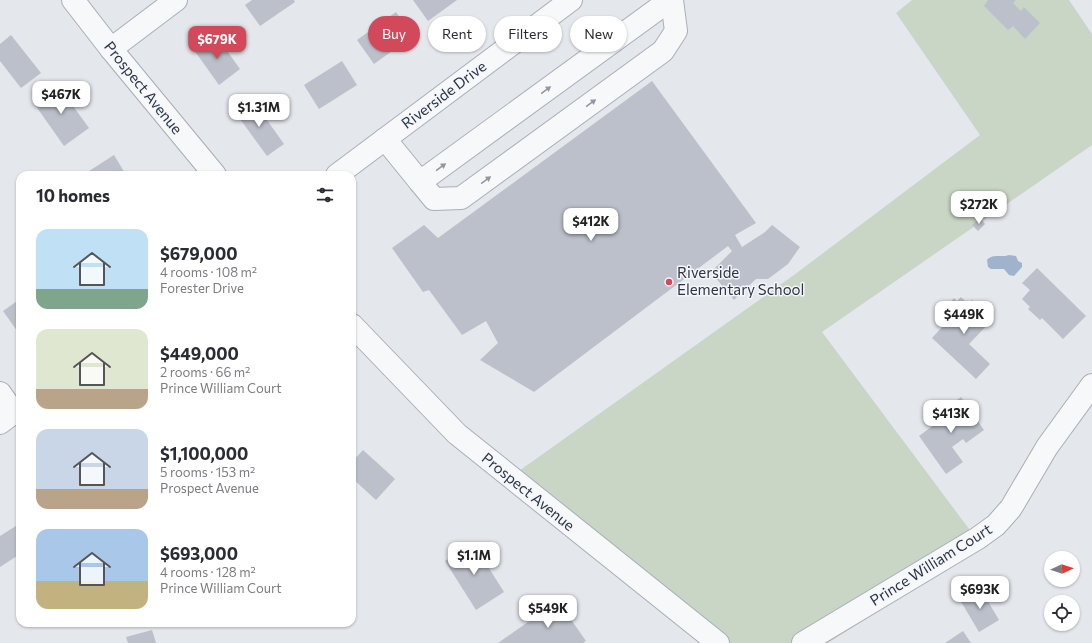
<!DOCTYPE html>
<html lang="en">
<head>
<meta charset="utf-8">
<style>
  :root { --surface:#fff; --page:#f7f7f7; --text:#2b2b33; --muted:#7c7c81; --accent:#d1495b }
  body { margin:0; font-family:Commissioner,sans-serif; background:var(--page); color:var(--text); height:100vh; display:flex; flex-direction:column; font-size:15px; white-space:nowrap }
  * { box-sizing:border-box; margin:0 }
  p { font-size:13px; color:var(--muted) }
  .icon { flex:none; width:22px; height:22px; fill:none; stroke:currentColor; stroke-width:2; stroke-linecap:round; stroke-linejoin:round }
  .map { position:relative; flex:1; overflow:hidden }
  .drawer { position:absolute; left:16px; top:171px; width:340px; height:456px; display:flex; flex-direction:column; background:var(--surface); border-radius:12px; box-shadow:0 1px 3px #0004 }
  .drawer>* { flex:none }
  .hud { position:absolute; left:368px; top:16px; width:380px; height:36px; display:flex; gap:8px }
  .needle { width:26px; rotate:86deg }
  .buttons { position:absolute; left:1044px; top:551px; display:grid; gap:8px }
  .buttons a { display:grid; place-items:center; width:36px; height:36px; border-radius:50%; background:var(--surface); box-shadow:0 1px 3px #0004; font-size:20px }
  .price { position:absolute; translate:-50% -34px; padding:0 9px; border-radius:8px; background:#fff; color:#222; font-size:13px; line-height:26px; filter:drop-shadow(0 1px 2px #0008) }
  .price::after { content:''; position:absolute; left:50%; top:24px; width:12px; height:9px; margin-left:-6px; background:inherit; clip-path:polygon(0 0,100% 0,50% 100%) }
  .price.on { background:var(--accent); color:#fff }
  ul { padding:0; list-style:none }
  li { display:flex; align-items:center; gap:12px; height:100px; padding:0 20px }
  li span { display:grid; place-items:center; flex:none; width:112px; height:80px; border-radius:12px; color:#555 }
  li>.icon { margin-inline-start:auto }
  span .icon { width:48px; height:48px; fill:#fffc; stroke-width:1 }
  li b { font-size:17px }
  h2 { display:flex; justify-content:space-between; align-items:center; height:48px; padding:0 20px; font-size:17px }
  .tag { padding:0 14px; border-radius:18px; background:var(--surface); box-shadow:0 1px 3px #0004; font-size:14px; line-height:36px }
  .tag.on { background:var(--accent); color:#fff }
  .map>svg:first-child { display:block }
</style>
</head>
<body>
<div class="map">
<svg width="1092" height="643" viewBox="0 0 1092 643">
  <rect width="100%" height="100%" fill="#e4e7ec"/>
  <polygon fill="#c9d6c5" points="912,0 1069,0 1092,34 1092,145 822,332 981,545 828,643 711,643 505,481 794,275 980,135 896,13"/>
  <path fill="#9fb4cc" d="M 1009,255 L 1016,256 L 1018,261 L 1022,263 L 1022,267 L 1014,276 L 1009,275 L 1004,269 L 991,269 L 988,267 L 987,260 C 993,253 1001,258 1009,255 Z"/>
  <g fill="#bbc0ca">
    <polygon points="252,0 294,0 295,2 260,26 245,5"/>
    <polygon points="413,0 457,0 428,21"/>
    <polygon points="988,0 1016,0 1013,3 1021,11 1024,7 1040,23 1025,39 1013,26 1008,30 984,6"/>
    <polygon points="396,12 413,36 374,64 357,40"/>
    <polygon points="215,34 240,69 219,85 194,50"/>
    <polygon points="11,35 41,73 21,88 0,61 0,44"/>
    <polygon points="342,61 357,85 319,109 304,85"/>
    <polygon points="652,81 756,223 735,235 742,247 765,232 772,225 800,247 788,264 768,279 756,279 734,300 711,272 732,251 728,246 534,392 480,360 498,343 486,321 462,335 429,290 423,292 392,248 424,225 438,238"/>
    <polygon points="57,84 89,128 64,146 33,102"/>
    <polygon points="252,99 284,144 267,156 235,112"/>
    <polygon points="114,155 126,175 87,175 86,173"/>
    <polygon points="980,218 985,224 978,231 972,225"/>
    <polygon points="1037,268 1086,316 1063,339 1042,318 1040,320 1028,309 1030,307 1022,299 1030,290 1022,283"/>
    <polygon points="961,297 968,304 972,300 993,319 969,344 990,364 976,379 932,338 946,323 949,325 954,320 943,310 954,298 957,301"/>
    <polygon points="20,299 20,335 3,311"/>
    <polygon points="961,397 984,430 966,443 963,439 952,447 963,462 946,474 919,436 946,416 942,411"/>
    <polygon points="363,450 395,479 376,500 352,478 352,462"/>
    <polygon points="19,524 20,526 20,554 0,567 0,536"/>
    <polygon points="473,543 504,592 476,610 445,561"/>
    <polygon points="980,588 999,620 979,632 960,600"/>
    <polygon points="558,601 586,641 583,643 498,643"/>
    <polygon points="231,623 250,623 250,624 231,627"/>
    <polygon points="152,630 156,643 128,643 126,637"/>
    <polygon points="963,631 971,643 945,643"/>
  </g>
  <g fill="none" stroke-linecap="round" stroke-linejoin="round">
    <g stroke="#a9aeb7" stroke-width="24">
      <g id="minor">
        <polyline points="73,0 111,49 215,175"/>
        <polyline points="111,49 176,0"/>
        <polyline points="385,139 420,182 670,0"/>
        <polyline points="337,175 571,0"/>
        <polyline points="420,182 434,199 461,198 663,51 676,31 672,0"/>
        <polyline points="352,325 457,434 718,643"/>
        <polyline points="0,393 14,413"/>
        <polyline points="0,423 20,408"/>
        <polyline points="803,643 978,538 996,525 1011,508 1047,447 1092,385"/>
      </g>
    </g>
    <use href="#minor" stroke="#f7f8fa" stroke-width="22"/>
  </g>
  <defs><path id="oneway-solid" d="M-6-.8H1V-3.2L6.5 0L1 3.2V.8H-6Z"/></defs>
  <g fill="#9196a0">
    <use href="#oneway-solid" transform="translate(546 90) rotate(-36)"/>
    <use href="#oneway-solid" transform="translate(591 103) rotate(-36)"/>
    <use href="#oneway-solid" transform="translate(441 167) rotate(-36)"/>
    <use href="#oneway-solid" transform="translate(486 180) rotate(-36)"/>
  </g>
  <circle fill="#d1495b" stroke="#f4f6f9" stroke-width="1.5" cx="669" cy="282" r="4"/>
  <g text-anchor="middle" stroke-width="3" stroke-linejoin="round" paint-order="stroke">
    <g font-size="15" fill="#2b3445" stroke="#f4f6f9">
      <text transform="translate(143 88) rotate(51)" y="5">Prospect Avenue</text>
      <text transform="translate(444 95) rotate(-37)" y="5">Riverside Drive</text>
      <text transform="translate(528 492) rotate(39)" y="5">Prospect Avenue</text>
      <text transform="translate(931 565) rotate(-32)" y="5">Prince William Court</text>
    </g>
    <g font-size="15" fill="#2b3445" stroke="#f4f6f9" text-anchor="start">
      <text x="677" y="278">Riverside<tspan x="677" dy="17">Elementary School</tspan></text>
    </g>
  </g>
</svg>
<div class="buttons">
<a><svg class="needle" viewBox="-14 -14 28 28"><path d="M0-13l5 13h-10z" fill="#e53935"/><path d="M0 13l5-13h-10z" fill="#7c7c81"/></svg></a>
<a><svg class="icon" aria-label="locate" viewBox="0 0 24 24"><circle cx="12" cy="12" r="6"/><path d="M12 2v4M12 18v4M2 12h4M18 12h4"/></svg></a>
</div>
<b class="price on" style="left:217px;top:60px">$679K</b>
<b class="price" style="left:61px;top:115px">$467K</b>
<b class="price" style="left:259px;top:128px">$1.31M</b>
<b class="price" style="left:979px;top:225px">$272K</b>
<b class="price" style="left:591px;top:242px">$412K</b>
<b class="price" style="left:964px;top:335px">$449K</b>
<b class="price" style="left:951px;top:434px">$413K</b>
<b class="price" style="left:474px;top:576px">$1.1M</b>
<b class="price" style="left:980px;top:610px">$693K</b>
<b class="price" style="left:548px;top:629px">$549K</b>
<div class="hud">
<a class="tag on">Buy</a>
<a class="tag">Rent</a>
<a class="tag">Filters</a>
<a class="tag">New</a>
</div>
<section class="drawer">
<h2>10 homes<svg class="icon" aria-label="filters" viewBox="0 0 24 24"><path d="M4 7h16M4 17h16"/><circle cx="9" cy="7" r="2"/><circle cx="15" cy="17" r="2"/></svg></h2>
<ul>
<li><span style="background:linear-gradient(#bfe0f5 75%,#7fa58c 0)"><svg class="icon" aria-label="home" viewBox="0 0 24 24"><path d="M3 11l9-7 9 7M6 9v11h12V9"/></svg></span><div><b>$679,000</b><p>4 rooms · 108 m²</p><p>Forester Drive</p></div></li>
<li><span style="background:linear-gradient(#dfe7d0 75%,#b9a48a 0)"><svg class="icon" aria-label="home" viewBox="0 0 24 24"><path d="M3 11l9-7 9 7M6 9v11h12V9"/></svg></span><div><b>$449,000</b><p>2 rooms · 66 m²</p><p>Prince William Court</p></div></li>
<li><span style="background:linear-gradient(#c9d6e8 75%,#b9a48a 0)"><svg class="icon" aria-label="home" viewBox="0 0 24 24"><path d="M3 11l9-7 9 7M6 9v11h12V9"/></svg></span><div><b>$1,100,000</b><p>5 rooms · 153 m²</p><p>Prospect Avenue</p></div></li>
<li><span style="background:linear-gradient(#a9c7e8 65%,#c2b280 0)"><svg class="icon" aria-label="home" viewBox="0 0 24 24"><path d="M3 11l9-7 9 7M6 9v11h12V9"/></svg></span><div><b>$693,000</b><p>4 rooms · 128 m²</p><p>Prince William Court</p></div></li>
</ul>
</section>
</div>
</body>
</html>
